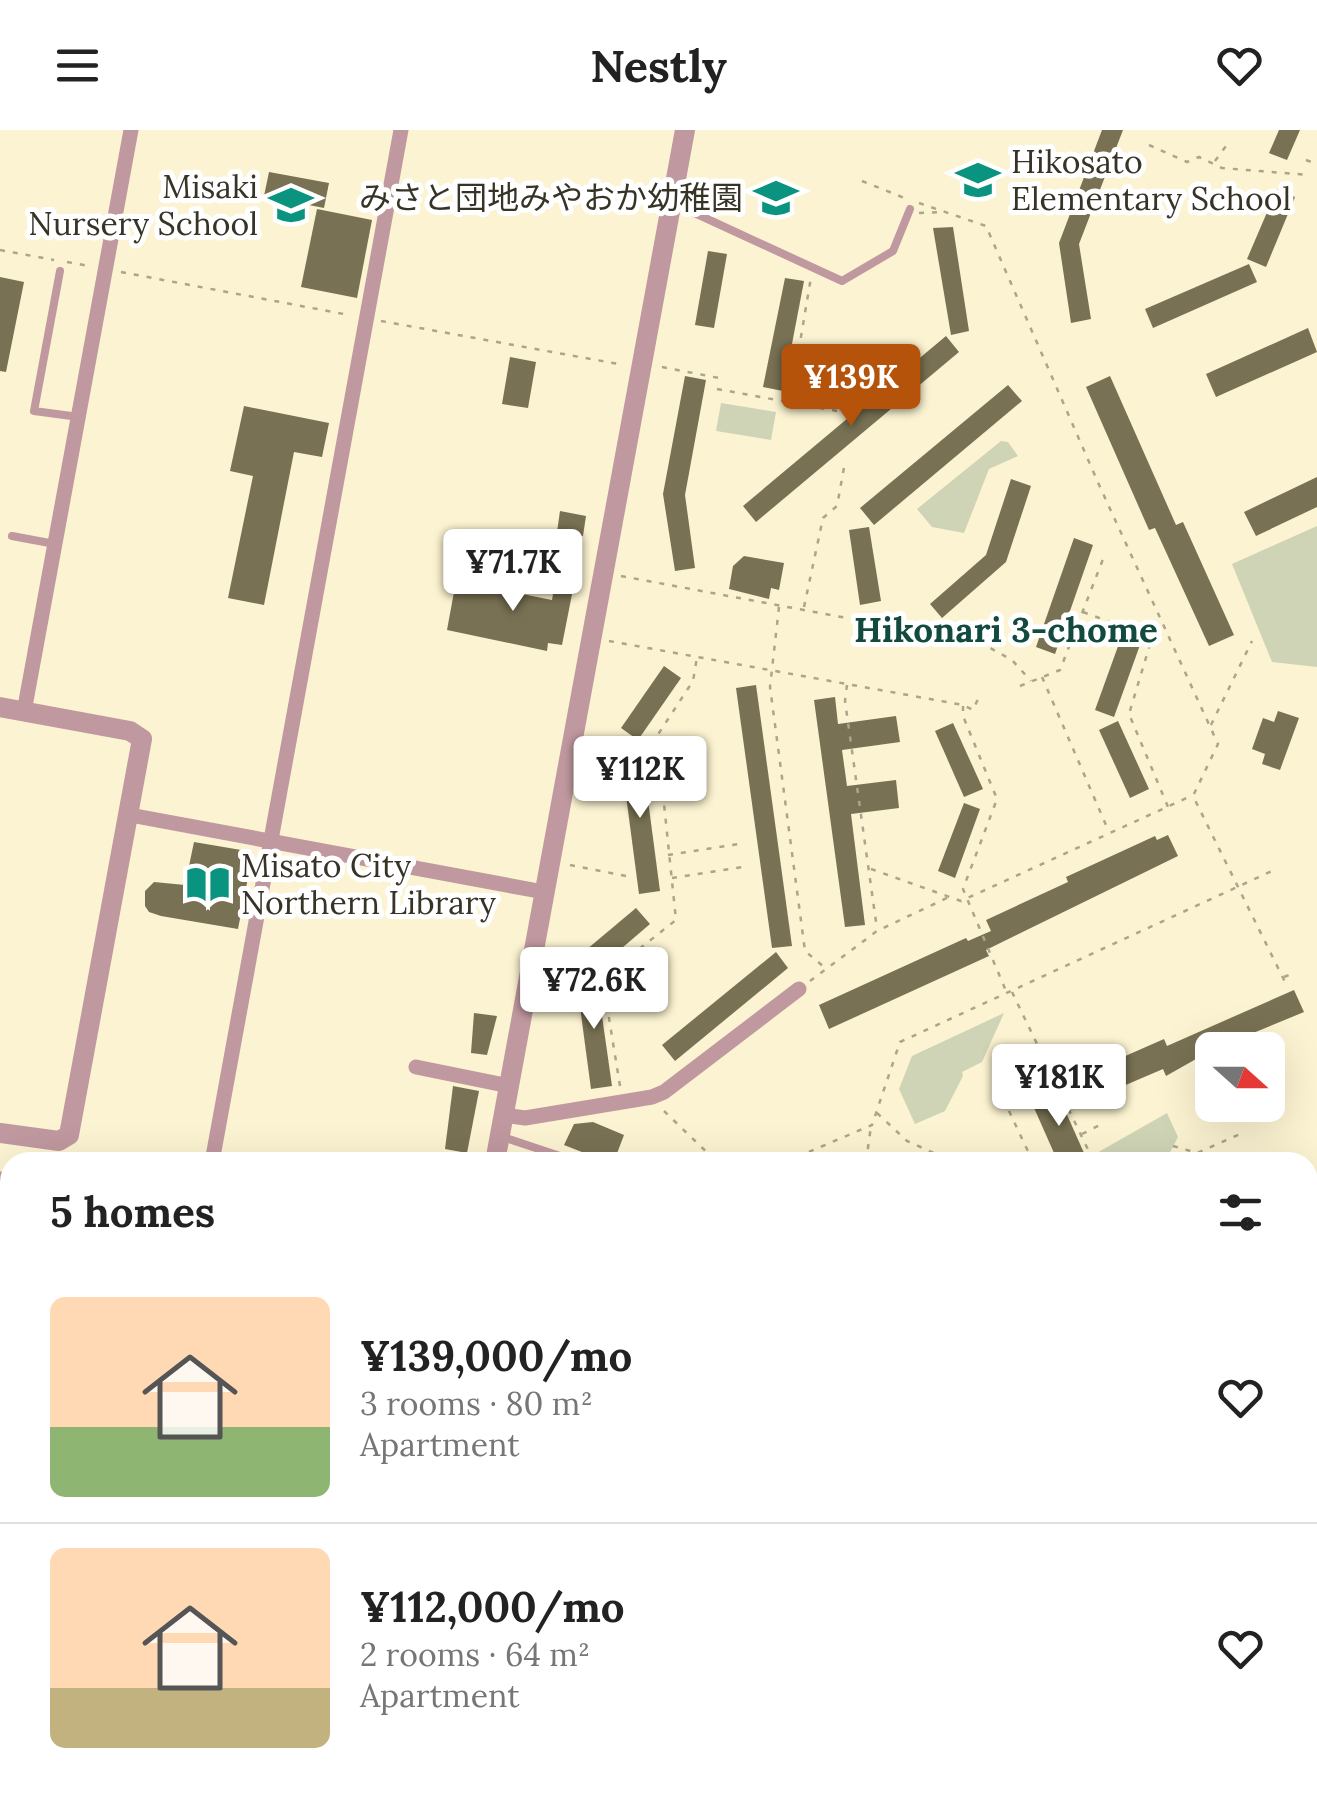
<!DOCTYPE html>
<html lang="en">
<head>
<meta charset="utf-8">
<style>
  :root { --surface:#fff; --page:#f6f6f6; --text:#222; --muted:#767676; --line:#e0e0e0; --accent:#b45309 }
  body { margin:0; font-family:Lora,"Noto Sans JP",serif; background:var(--page); color:var(--text); height:100vh; display:flex; flex-direction:column; font-size:38px; white-space:nowrap }
  * { box-sizing:border-box; margin:0 }
  p { font-size:32px; color:var(--muted) }
  .icon { flex:none; width:55px; height:55px; fill:none; stroke:currentColor; stroke-width:2; stroke-linecap:round; stroke-linejoin:round }
  .map { position:relative; flex:1; overflow:hidden }
  .panel { position:absolute; left:0px; top:1022px; width:1318px; height:642px; display:flex; flex-direction:column; background:var(--surface); border-radius:30px 30px 0 0; box-shadow:0 10px 40px #0002 }
  .panel>* { flex:none }
  .needle { width:65px; rotate:111deg }
  .tools { position:absolute; left:1195px; top:902px; display:grid; gap:20px }
  .tools a { display:grid; place-items:center; width:90px; height:90px; border-radius:15px; background:var(--surface); box-shadow:0 10px 40px #0002; font-size:50px }
  .price { position:absolute; translate:-50% -85px; padding:0 22px; border-radius:10px; background:#fff; color:#222; font-size:32px; line-height:65px; filter:drop-shadow(0 2px 5px #0008) }
  .price::after { content:''; position:absolute; left:50%; top:60px; width:30px; height:22px; margin-left:-15px; background:inherit; clip-path:polygon(0 0,100% 0,50% 100%) }
  .price.selected { background:var(--accent); color:#fff }
  ul { padding:0; list-style:none }
  li { display:flex; align-items:center; gap:30px; height:250px; padding:0 50px }
  li+li { border-top:2px solid var(--line) }
  li span { display:grid; place-items:center; flex:none; width:280px; height:200px; border-radius:15px; color:#555 }
  li>.icon { margin-inline-start:auto }
  span .icon { width:120px; height:120px; fill:#fffc; stroke-width:1 }
  li b { font-size:42px }
  h2 { display:flex; justify-content:space-between; align-items:center; height:120px; padding:0 50px; font-size:42px }
  header { display:flex; justify-content:space-between; align-items:center; height:130px; padding:0 50px; background:var(--surface); font-size:45px; font-weight:800 }
  .map>svg:first-child { display:block }
</style>
</head>
<body>
<header><svg class="icon" aria-label="menu" viewBox="0 0 24 24"><path d="M4 6h16M4 12h16M4 18h16"/></svg>Nestly<svg class="icon" aria-label="heart" viewBox="0 0 24 24"><path d="M12 20l-8-8c-3-5 5-10 8-4 3-6 11-1 8 4z"/></svg></header>
<div class="map">
<svg width="1317" height="1663" viewBox="0 0 1317 1663">
  <rect width="100%" height="100%" fill="#fbf3d1"/>
  <g fill="#d0d4b6">
    <polygon points="721,273 776,282 771,310 716,301"/>
    <polygon points="1001,311 1008,312 1018,326 989,339 964,403 932,397 917,379"/>
    <polygon points="1317,396 1317,537 1272,532 1232,434"/>
    <polygon points="1004,883 982,932 962,942 963,946 945,981 915,994 899,959 912,926"/>
    <polygon points="1167,983 1178,1007 1165,1032 1099,1032 1095,1024"/>
  </g>
  <g fill="none" stroke-linecap="round" stroke-linejoin="round">
    <polyline stroke="#81aab4" stroke-width="5" points="499,1663 500,1655"/>
    <g stroke="#81aab4" stroke-width="28">
      <polyline points="0,1060 10,1064"/>
      <polyline points="1308,1485 1317,1488"/>
    </g>
  </g>
  <g fill="#787153">
    <polygon points="1102,0 1123,0 1079,114 1091,189 1071,193 1059,113"/>
    <polygon points="1279,0 1300,0 1287,30 1269,23"/>
    <polygon points="269,42 329,53 324,78 264,66"/>
    <polygon points="1277,59 1295,67 1266,137 1247,129"/>
    <polygon points="317,79 372,90 357,168 301,157"/>
    <polygon points="953,97 969,201 951,205 933,98"/>
    <polygon points="708,121 727,124 714,198 695,195"/>
    <polygon points="1249,134 1257,152 1153,198 1145,179"/>
    <polygon points="0,147 24,152 6,242 0,241"/>
    <polygon points="785,148 804,151 783,261 763,257"/>
    <polygon points="1308,198 1317,222 1216,267 1206,244"/>
    <polygon points="946,206 959,222 756,392 743,376"/>
    <polygon points="510,227 536,232 528,278 502,274"/>
    <polygon points="685,246 706,250 685,365 695,438 675,441 663,364"/>
    <polygon points="1110,246 1176,395 1183,392 1234,505 1209,516 1155,398 1149,400 1086,257"/>
    <polygon points="1008,255 1022,271 874,395 860,378"/>
    <polygon points="244,276 329,293 322,327 294,322 264,475 228,468 253,346 230,341"/>
    <polygon points="1317,347 1317,377 1256,406 1244,382"/>
    <polygon points="1011,349 1031,356 1006,432 942,488 930,474 986,425"/>
    <polygon points="560,381 586,386 583,406 557,402"/>
    <polygon points="869,397 881,471 860,475 849,400"/>
    <polygon points="1074,408 1093,415 1055,524 1036,517"/>
    <polygon points="744,426 784,433 779,460 771,458 769,469 729,459 733,436"/>
    <polygon points="557,441 576,444 562,515 548,513 547,521 447,500 456,451 552,470"/>
    <polygon points="1121,508 1140,515 1114,587 1095,580"/>
    <polygon points="664,536 681,548 638,610 621,598"/>
    <polygon points="756,555 792,816 772,818 736,558"/>
    <polygon points="835,567 838,594 896,586 900,612 842,620 847,656 896,650 899,678 851,684 865,795 845,797 814,570"/>
    <polygon points="1278,581 1299,588 1280,640 1262,634 1265,624 1252,619 1263,588 1274,592"/>
    <polygon points="1118,591 1149,659 1130,668 1099,600"/>
    <polygon points="953,593 983,659 964,667 935,601"/>
    <polygon points="641,617 660,761 639,764 620,620"/>
    <polygon points="964,673 980,679 955,748 938,741"/>
    <polygon points="1168,705 1178,726 986,820 989,826 829,899 819,875 966,808 968,811 991,801 986,790 1068,752 1066,747 1155,706 1157,710"/>
    <polygon points="194,712 253,722 238,799 161,786 149,782 145,776 145,761 154,752 185,755"/>
    <polygon points="636,778 650,794 594,842 580,825"/>
    <polygon points="776,822 788,838 675,931 662,915"/>
    <polygon points="596,844 612,956 591,959 576,847"/>
    <polygon points="1294,860 1304,882 1212,920 1166,946 1163,939 1093,969 1082,945 1164,909 1167,916"/>
    <polygon points="474,883 497,886 487,925 471,923"/>
    <polygon points="453,956 479,961 467,1023 445,1019"/>
    <polygon points="1056,960 1088,1032 1058,1032 1031,971"/>
    <polygon points="593,992 624,1005 616,1026 605,1022 602,1030 564,1015 574,994"/>
  </g>
  <g fill="none" stroke-linecap="round" stroke-linejoin="round">
    <g stroke="#aba58c" stroke-width="2.5" stroke-dasharray="5 8" stroke-linecap="butt">
      <polyline points="1149,15 1187,32 1199,27 1222,38 1309,45"/>
      <polyline points="1306,30 1317,34"/>
      <polyline points="1215,31 1226,16"/>
      <polyline points="862,51 907,69"/>
      <polyline points="919,73 986,96 1100,357 1218,614 1193,666 1286,854"/>
      <polyline points="919,83 941,82"/>
      <polyline points="0,120 54,130"/>
      <polyline points="67,132 89,136"/>
      <polyline points="121,142 349,185"/>
      <polyline points="381,191 624,235"/>
      <polyline points="662,237 719,248"/>
      <polyline points="717,259 837,281"/>
      <polyline points="790,272 810,153 814,150"/>
      <polyline points="621,446 981,513 1012,530 1031,551"/>
      <polyline points="779,477 770,557 805,821 824,837"/>
      <polyline points="804,477 823,388 837,376 845,332"/>
      <polyline points="1083,482 1148,506 1151,511 1129,584 1168,677"/>
      <polyline points="609,511 963,575 973,580 978,569"/>
      <polyline points="1042,547 1109,702"/>
      <polyline points="847,555 845,571 877,799"/>
      <polyline points="1020,556 1060,540 1105,424"/>
      <polyline points="963,576 963,586 997,669 963,759 1006,861"/>
      <polyline points="1211,595 1252,511"/>
      <polyline points="668,725 745,713"/>
      <polyline points="570,735 626,746"/>
      <polyline points="871,739 961,771 1191,666"/>
      <polyline points="672,748 749,736"/>
      <polyline points="1284,847 1296,842"/>
      <polyline points="810,851 877,801 949,767"/>
      <polyline points="1012,862 1094,1032"/>
      <polyline points="620,956 603,851 606,845 676,790 657,606 693,551 697,527"/>
      <polyline points="664,981 717,1032"/>
      <polyline points="1009,981 1033,1032"/>
      <polyline points="877,983 907,1011 954,1032"/>
      <polyline points="1082,1004 1104,993"/>
      <polyline points="1173,1016 1197,1023 1240,1004"/>
      <polyline points="785,1032 872,995 900,912 1272,741"/>
      <polyline points="866,1032 871,996"/>
      <polyline points="1316,1229 1317,1230"/>
      <polyline points="1308,1362 1317,1334"/>
      <polyline points="0,1572 10,1567"/>
    </g>
    <g stroke="#c0989f" stroke-width="8">
      <polyline points="675,74 842,151 893,121 910,79"/>
      <polyline points="60,141 34,281 79,287"/>
      <polyline points="12,406 55,414"/>
      <polyline points="500,1006 578,1032"/>
    </g>
    <g stroke="#c0989f" stroke-width="15">
      <polyline points="24,582 131,0"/>
      <polyline points="130,685 544,762"/>
      <polyline points="416,937 509,956"/>
      <polyline points="504,985 525,988 652,967 664,962 799,859"/>
      <polyline points="212,1032 401,0"/>
      <polyline points="0,1049 10,1052"/>
      <polyline points="0,1644 10,1639"/>
      <polyline points="756,1655 770,1663"/>
      <polyline points="633,1663 634,1655"/>
      <polyline points="1173,1663 1175,1655"/>
    </g>
    <g stroke="#c0989f" stroke-width="20">
      <polyline points="0,577 130,601 142,609 69,1005 59,1011 0,1003"/>
      <polyline points="495,1032 685,0"/>
      <polyline points="0,1115 10,1118"/>
      <polyline points="1308,1440 1317,1443"/>
      <polyline points="354,1663 355,1655"/>
      <polyline points="904,1663 905,1655"/>
    </g>
  </g>
  <defs>
    <g id="school-bare" transform="scale(3.45)"><path d="M0-5L7-2L0 1L-7-2ZM-4 1L0 2.5L4 1V4Q0 6-4 4Z" fill="#0a937e" stroke="#fff" stroke-width="2.5" paint-order="stroke"/></g>
    <g id="library-bare" transform="scale(3.45)"><path d="M-6-4Q-3-5.5-.7-3.5V5Q-3 3-6 4ZM6-4Q3-5.5 .7-3.5V5Q3 3 6 4Z" fill="#0a937e" stroke="#fff" stroke-width="2.5" paint-order="stroke"/></g>
  </defs>
  <g fill-rule="evenodd">
    <use href="#school-bare" x="978" y="50"/>
    <use href="#school-bare" x="776" y="68"/>
    <use href="#school-bare" x="291" y="75"/>
    <use href="#library-bare" x="208" y="754"/>
  </g>
  <g text-anchor="middle" stroke-width="10" stroke-linejoin="round" paint-order="stroke">
    <g font-size="32" fill="#373427" stroke="#fff" text-anchor="start">
      <text x="1011" y="43">Hikosato<tspan x="1011" dy="37">Elementary School</tspan></text>
      <text x="258" y="68" text-anchor="end">Misaki<tspan x="258" dy="37">Nursery School</tspan></text>
      <text x="743" y="79" text-anchor="end">みさと団地みやおか幼稚園</text>
      <text x="241" y="747">Misato City<tspan x="241" dy="37">Northern Library</tspan></text>
    </g>
    <g font-size="35" font-weight="bold" fill="#124a3f" stroke="#fff">
      <text x="1006" y="512">Hikonari 3-chome</text>
    </g>
  </g>
</svg>
<div class="tools">
<a><svg class="needle" viewBox="-14 -14 28 28"><path d="M0-13l5 13h-10z" fill="#e53935"/><path d="M0 13l5-13h-10z" fill="#767676"/></svg></a>
</div>
<b class="price selected" style="left:851px;top:299px">¥139K</b>
<b class="price" style="left:513px;top:484px">¥71.7K</b>
<b class="price" style="left:640px;top:691px">¥112K</b>
<b class="price" style="left:594px;top:902px">¥72.6K</b>
<b class="price" style="left:1059px;top:999px">¥181K</b>
<section class="panel">
<h2>5 homes<svg class="icon" aria-label="filters" viewBox="0 0 24 24"><path d="M4 7h16M4 17h16"/><circle cx="9" cy="7" r="2"/><circle cx="15" cy="17" r="2"/></svg></h2>
<ul>
<li><span style="background:linear-gradient(#ffd9b3 65%,#8fb573 0)"><svg class="icon" aria-label="home" viewBox="0 0 24 24"><path d="M3 11l9-7 9 7M6 9v11h12V9"/></svg></span><div><b>¥139,000/mo</b><p>3 rooms · 80 m²</p><p>Apartment</p></div><svg class="icon" aria-label="heart" viewBox="0 0 24 24"><path d="M12 20l-8-8c-3-5 5-10 8-4 3-6 11-1 8 4z"/></svg></li>
<li><span style="background:linear-gradient(#ffd9b3 70%,#c2b280 0)"><svg class="icon" aria-label="home" viewBox="0 0 24 24"><path d="M3 11l9-7 9 7M6 9v11h12V9"/></svg></span><div><b>¥112,000/mo</b><p>2 rooms · 64 m²</p><p>Apartment</p></div><svg class="icon" aria-label="heart" viewBox="0 0 24 24"><path d="M12 20l-8-8c-3-5 5-10 8-4 3-6 11-1 8 4z"/></svg></li>
</ul>
</section>
</div>
</body>
</html>
